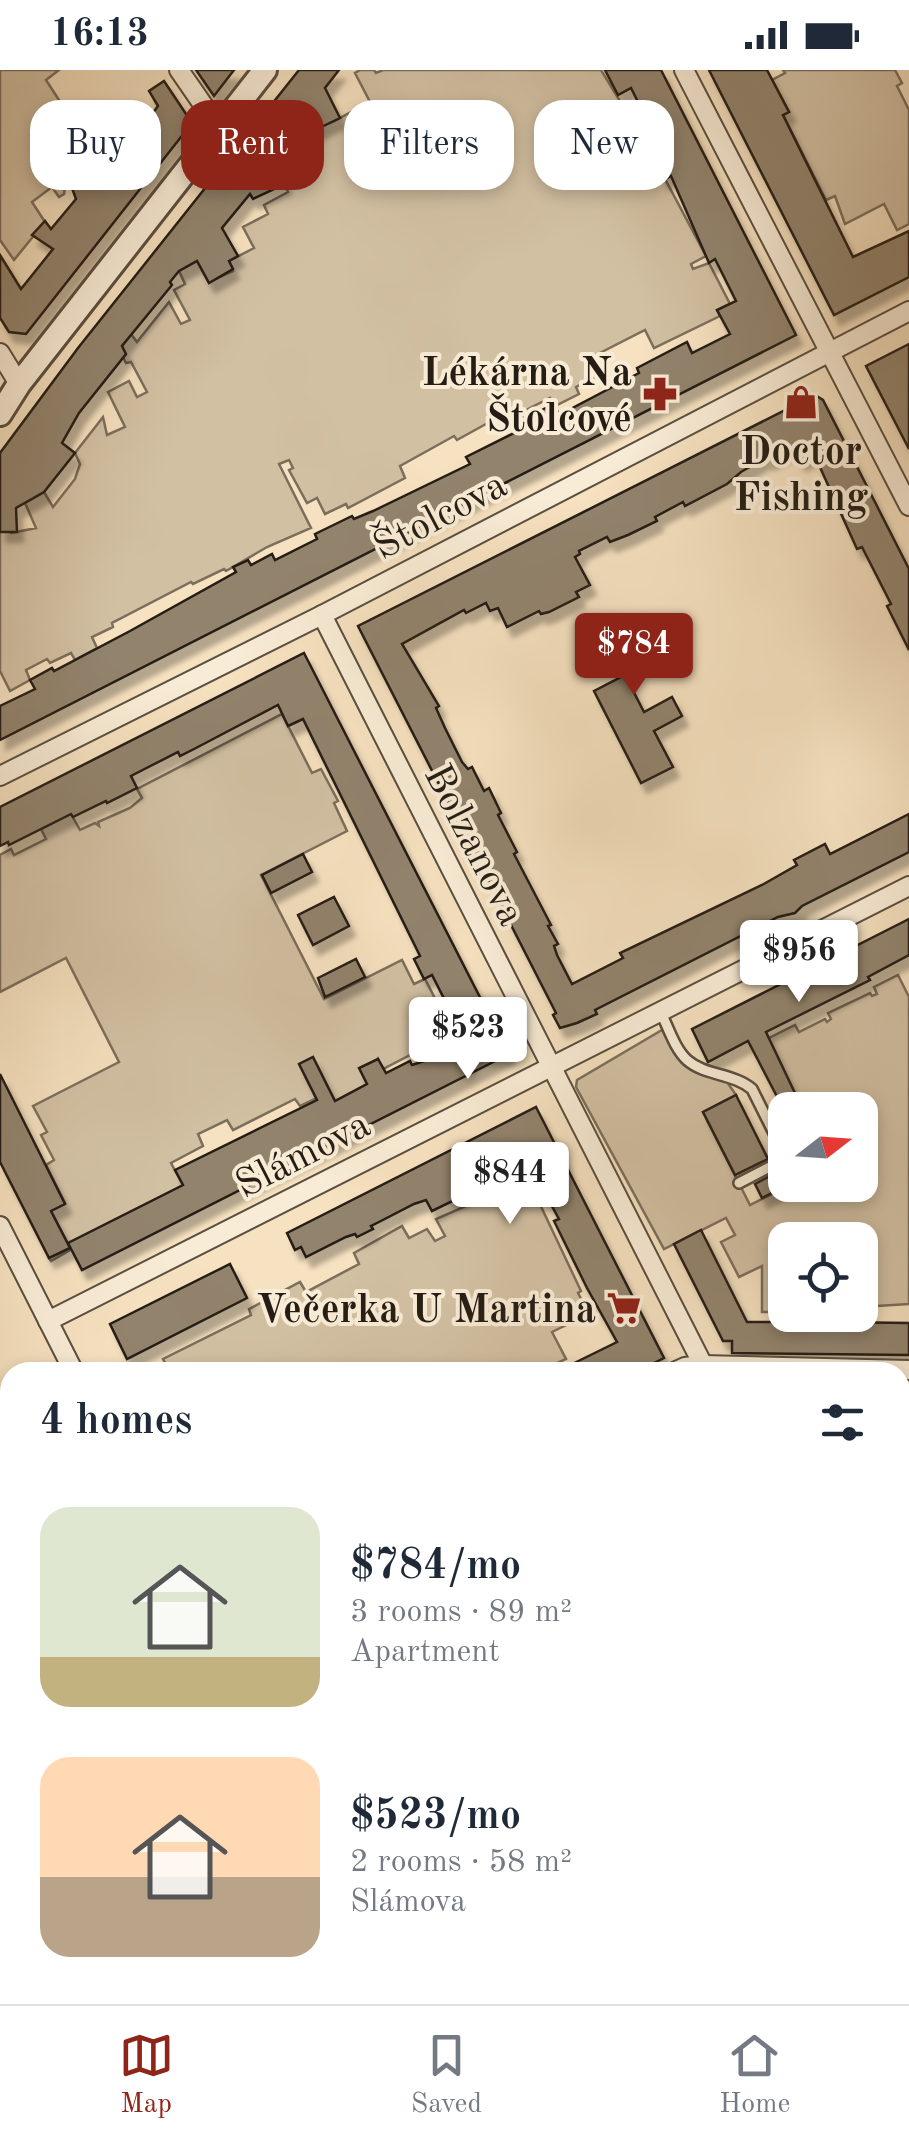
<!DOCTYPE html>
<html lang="en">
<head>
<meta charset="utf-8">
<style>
  :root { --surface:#fff; --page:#f2f2f3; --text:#1f2937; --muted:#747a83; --line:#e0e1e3; --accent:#8f2418 }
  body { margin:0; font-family:"Old Standard TT",serif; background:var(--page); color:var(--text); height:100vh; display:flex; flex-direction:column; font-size:38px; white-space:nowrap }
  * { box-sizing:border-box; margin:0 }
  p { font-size:32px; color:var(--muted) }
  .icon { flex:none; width:55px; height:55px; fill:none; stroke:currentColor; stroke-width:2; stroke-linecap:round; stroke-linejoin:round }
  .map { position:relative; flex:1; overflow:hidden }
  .details { position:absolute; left:0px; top:1292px; width:910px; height:642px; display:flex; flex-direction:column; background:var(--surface); border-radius:30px 30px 0 0; box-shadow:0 5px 15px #0003 }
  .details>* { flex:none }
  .guide { position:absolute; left:30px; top:30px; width:850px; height:90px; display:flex; gap:20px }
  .needle { width:65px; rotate:73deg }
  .buttons { position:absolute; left:768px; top:1022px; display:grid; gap:20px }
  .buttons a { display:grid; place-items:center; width:110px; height:110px; border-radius:20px; background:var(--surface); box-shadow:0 5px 15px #0003; font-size:50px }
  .price { position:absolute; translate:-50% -85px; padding:0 22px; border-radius:10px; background:#fff; color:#222; font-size:32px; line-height:65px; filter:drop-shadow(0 2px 5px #0008) }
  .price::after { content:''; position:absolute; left:50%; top:60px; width:30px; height:22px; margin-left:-15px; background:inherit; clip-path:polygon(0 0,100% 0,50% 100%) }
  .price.selected { background:var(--accent); color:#fff }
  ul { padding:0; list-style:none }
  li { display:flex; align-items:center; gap:30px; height:250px; padding:0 40px }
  li span { display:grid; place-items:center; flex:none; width:280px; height:200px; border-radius:30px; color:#555 }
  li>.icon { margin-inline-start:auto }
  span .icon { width:120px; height:120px; fill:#fffc; stroke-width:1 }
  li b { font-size:42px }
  h2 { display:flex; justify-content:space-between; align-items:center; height:120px; padding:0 40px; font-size:42px }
  .tag { padding:0 35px; border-radius:30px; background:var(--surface); box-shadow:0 5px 15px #0003; font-size:35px; line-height:90px }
  .tag.selected { background:var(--accent); color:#fff }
  .status { display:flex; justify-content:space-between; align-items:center; height:70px; padding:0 50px; background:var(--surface); direction:ltr }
  .status svg { height:28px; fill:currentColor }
  .tabs { display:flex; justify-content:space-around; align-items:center; height:140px; border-top:2px solid var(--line); background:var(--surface); font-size:28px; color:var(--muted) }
  .tabs a { display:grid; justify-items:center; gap:5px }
  .tabs .selected { color:var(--accent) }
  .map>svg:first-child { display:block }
</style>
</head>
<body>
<div class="status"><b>16:13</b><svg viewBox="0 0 49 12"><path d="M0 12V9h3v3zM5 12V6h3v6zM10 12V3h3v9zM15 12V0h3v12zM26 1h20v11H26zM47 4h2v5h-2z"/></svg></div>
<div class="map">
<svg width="909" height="1934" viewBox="0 0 909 1934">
  <defs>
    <filter id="shadow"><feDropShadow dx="6" dy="10" stdDeviation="2.5" flood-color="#0004"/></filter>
  </defs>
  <rect width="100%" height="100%" fill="#f6e1c0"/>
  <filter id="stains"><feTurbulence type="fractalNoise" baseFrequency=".002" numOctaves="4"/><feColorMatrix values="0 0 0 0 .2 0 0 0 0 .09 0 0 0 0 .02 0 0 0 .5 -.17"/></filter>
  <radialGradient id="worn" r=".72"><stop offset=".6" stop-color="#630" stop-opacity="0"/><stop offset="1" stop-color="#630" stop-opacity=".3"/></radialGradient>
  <g fill="#d2c0a3" stroke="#7c6e5c" stroke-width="2.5">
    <polygon points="0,0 59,0 46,10 94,84 59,108 65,117 64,124 59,127 52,117 32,132 45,152 14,190 0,170"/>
    <polygon points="360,0 374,0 376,3 383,0 601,0 628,44 615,52 629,76 645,68 660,102 650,108 655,114 665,109 706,186 691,194 693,199 709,193 730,234 717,240 720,246 654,278 645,260 596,285 604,302 576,317 579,324 555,336 550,328 528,339 530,344 512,354 506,343 457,370 454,366 400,396 405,408 348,438 346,434 325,444 317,428 307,433 289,400 293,398 289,390 279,394 311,458 267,477 226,501 224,499 193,514 191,512 112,553 113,557 92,567 97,578 75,590 71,583 50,593 47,589 26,600 30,610 10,621 0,601 0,446 11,463 36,458 25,433 44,422 53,437 75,409 80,394 75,383 103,347 107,365 125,357 108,322 129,311 137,327 147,322 131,292 126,293 119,279 131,264 137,272 169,232 181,254 190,250 174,220 185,214 179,201 197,191 209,212 233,201 229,191 254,178 243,157 268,144 264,135 288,122 278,101 303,89 305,61 332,52 370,32 355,3"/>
    <polygon points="783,0 895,0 902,13 897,16 909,40 909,154 897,160 884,134 845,154 835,126 826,130 783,45 789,42 772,10 785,3"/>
    <polygon points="282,644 312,703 321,699 338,731 334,733 347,761 261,805 324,929 402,890 414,914 425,909 446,950 439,954 449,974 422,988 418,981 383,999 378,989 367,1014 335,1031 330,1022 300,1036 295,1029 233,1060 227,1050 198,1064 203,1076 171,1093 183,1115 51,1191 49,1188 70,1178 51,1141 65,1133 46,1095 54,1090 41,1065 47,1062 33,1036 119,992 66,888 0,922 0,785 11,779 14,785 46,769 41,759 71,744 80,760 95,753 99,756 98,752 130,738 142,728 137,719"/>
    <path d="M 898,905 L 909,927 L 909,1234 L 861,1237 L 860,1240 L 860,1170 L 785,1170 L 785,1242 L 762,1242 L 762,1196 L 739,1207 L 721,1172 L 735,1165 L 726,1148 L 664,1179 L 576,1017 L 577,1010 L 662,960 C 681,992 687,1003 725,1009 L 736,1025 L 703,1042 L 750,1135 L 790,1115 L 860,1115 L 860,1040 L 803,1040 L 767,969 L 795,955 L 799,962 L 825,949 L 827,952 L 831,949 L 828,943 L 870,923 L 872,926 L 877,924 L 874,917 Z"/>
    <polygon points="500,1121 509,1139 536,1126 581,1221 578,1223 589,1244 552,1262 566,1289 538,1302 170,1302 163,1289 251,1245 249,1239 300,1212 306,1222 359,1194 354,1183 402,1156 409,1168 427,1159 435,1171 445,1166 436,1149"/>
    <polygon points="901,1385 909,1385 909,1567 900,1567"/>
    <polygon points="10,1760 10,1893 8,1893 0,1872 0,1765"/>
    <polygon points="900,1812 909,1812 909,1934 841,1934 841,1925 900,1925"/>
    <polygon points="18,1925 379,1925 383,1934 18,1934"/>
    <rect x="536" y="1925" width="73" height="9"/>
    <rect x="687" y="1925" width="75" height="9"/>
  </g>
  <g fill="#92836d" stroke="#251d14" stroke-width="2.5" filter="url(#shadow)">
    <polygon points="196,0 234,0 214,26"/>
    <polygon points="299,0 339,0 325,18 340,48 307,64 314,78 286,93 287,96 278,101 285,114 253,129 250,124 222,158 238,186 229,191 233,199 209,213 197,191 179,201 170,212 172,215 122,276 126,284 79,343 62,373 75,383 44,422 16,438 17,462 0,462 0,383 78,278"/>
    <polygon points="605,0 661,0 796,265 0,670 0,636 35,619 30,610 52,598 54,601 130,561 236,502 233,497 248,490 251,495 272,484 275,490 317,469 315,464 352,446 354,449 373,441 470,394 466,387 534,353 530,346 554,334 559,345 639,303 637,298 687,272 692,283 730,264 717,240 736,231 715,189 709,193 671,106 664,110 639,61 650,56 631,18 618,25"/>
    <polygon points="709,0 767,0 789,42 783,45 853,187 909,161 909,207 834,245"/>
    <polygon points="164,11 192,53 26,264 9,262 0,248 0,185 21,219 53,179 32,165 45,151 51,159 76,129 72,118 96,88 107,106 158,36 149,21"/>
    <polygon points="909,274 909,379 866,296"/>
    <polygon points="815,325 823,330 909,499 909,580 887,536 891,534 862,477 857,479 814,384 800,391 792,378 768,390 767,387 741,402 727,414 685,436 683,432 655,447 657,451 628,465 610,472 607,467 579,481 580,484 575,487 590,515 576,522 579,527 549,542 541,544 539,541 507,557 498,538 490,541 486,533 466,543 464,540 402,574 439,636 436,638 445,658 462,692 468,699 472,697 484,721 489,718 501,743 498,745 517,782 514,784 551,855 548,856 558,874 554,876 557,885 572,914 623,888 620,883 762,815 797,795 794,790 825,774 830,784 909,744 909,782 802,836 795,843 778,847 595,940 597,944 577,953 560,958 553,945 556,943 358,556"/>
    <polygon points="304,583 509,984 82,1200 68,1173 183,1115 175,1100 317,1030 299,994 313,987 335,1031 367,1014 359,998 378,989 386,1003 410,991 412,995 424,991 465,970 432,905 424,909 414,889 420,886 303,649 288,656 278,635 196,678 180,686 178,682 131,706 137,718 107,733 106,731 73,747 71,744 9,775 8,772 0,776 0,737"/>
    <polygon points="625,605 644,642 672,627 682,646 654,661 673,697 641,713 594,621"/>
    <polygon points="303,784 312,802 271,823 262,805"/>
    <polygon points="334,827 349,856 313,875 298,845"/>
    <polygon points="909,849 909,885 868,907 870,910 766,962 803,1040 784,1040 748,971 708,992 692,959"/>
    <polygon points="356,889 365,907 325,927 318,908"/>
    <polygon points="0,1004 65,1134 51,1141 70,1178 49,1188 0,1092"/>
    <polygon points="736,1025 768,1089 735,1105 703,1042"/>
    <polygon points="536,1037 664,1288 636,1302 556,1302 617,1272 587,1218 554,1151 559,1149 522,1082 459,1117 463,1126 432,1141 426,1130 414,1134 379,1152 371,1156 373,1159 357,1167 355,1164 346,1167 306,1187 301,1177 295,1180 287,1163"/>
    <polygon points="785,1098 785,1116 762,1128 755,1114"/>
    <polygon points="701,1160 747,1252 822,1252 823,1245 832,1245 835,1252 909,1253 909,1285 732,1283 732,1271 723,1271 674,1174"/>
    <polygon points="230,1194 247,1228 127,1289 110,1254"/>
  </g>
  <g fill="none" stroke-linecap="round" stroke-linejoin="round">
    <g stroke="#594e3f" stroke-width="14">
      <g id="service">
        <path d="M 660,941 C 668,956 674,978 687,990 C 705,1006 733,1003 752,1019 L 785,1085"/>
        <polyline points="739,1113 785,1089"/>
        <polyline points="0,1422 10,1441"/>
        <polyline points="816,1925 816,1934"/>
        <polyline points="510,1934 510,1925"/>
        <polyline points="660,1934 660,1925"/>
      </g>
    </g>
    <g stroke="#594e3f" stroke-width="22">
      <g id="minor">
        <polyline points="179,0 219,58"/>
        <polyline points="684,0 909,436"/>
        <polyline points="0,283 19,314"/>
        <polyline points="322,545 703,1295 703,1302"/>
        <polyline points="0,706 322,545 909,241"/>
        <polyline points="0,1156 74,1302"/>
        <polyline points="48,1251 909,816"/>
        <polyline points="674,1302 685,1297 703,1295 909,1300"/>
        <polyline points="0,1750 10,1745"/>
        <polyline points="905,1792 905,1659"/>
        <polyline points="0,1885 5,1898 8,1934"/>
        <polyline points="395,1925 400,1934"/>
        <polyline points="170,1934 295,1925"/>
      </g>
    </g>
    <g stroke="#594e3f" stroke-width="28">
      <polyline id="tertiary" points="0,344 19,314 265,0"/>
    </g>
    <use href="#service" stroke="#f9ecd6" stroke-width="9"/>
    <use href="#minor" stroke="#f9ecd6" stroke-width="18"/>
    <use href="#tertiary" stroke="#f9ecd6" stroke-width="22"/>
  </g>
  <defs>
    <g id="pharmacy-bare" transform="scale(2.7)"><path d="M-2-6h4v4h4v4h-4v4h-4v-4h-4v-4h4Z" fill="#8f2418" stroke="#f9ecd6" stroke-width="2.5" paint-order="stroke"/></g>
    <g id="shop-bare" transform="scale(2.7)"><path d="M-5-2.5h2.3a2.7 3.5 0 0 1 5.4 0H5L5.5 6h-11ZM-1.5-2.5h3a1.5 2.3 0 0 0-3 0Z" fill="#8f2418" stroke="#f9ecd6" stroke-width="2.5" paint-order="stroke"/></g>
    <g id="supermarket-bare" transform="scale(2.7)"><path d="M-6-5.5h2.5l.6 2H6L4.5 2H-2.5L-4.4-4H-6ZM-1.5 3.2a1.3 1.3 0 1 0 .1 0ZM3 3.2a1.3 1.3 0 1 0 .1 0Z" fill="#8f2418" stroke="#f9ecd6" stroke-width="2.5" paint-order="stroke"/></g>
  </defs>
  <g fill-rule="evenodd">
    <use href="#pharmacy-bare" x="660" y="324"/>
    <use href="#shop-bare" x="801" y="332"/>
    <use href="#supermarket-bare" x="624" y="1238"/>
  </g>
  <g text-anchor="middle" stroke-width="8" stroke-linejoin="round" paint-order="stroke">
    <g font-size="40" font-weight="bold" fill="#251d14" stroke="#f9ecd6" text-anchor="end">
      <text x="632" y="315">Lékárna Na<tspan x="632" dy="46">Štolcové</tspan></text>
      <text x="801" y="394" text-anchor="middle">Doctor<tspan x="801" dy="46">Fishing</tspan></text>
      <text x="596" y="1252">Večerka U Martina</text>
    </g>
    <g font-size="40" fill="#251d14" stroke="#f9ecd6">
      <text transform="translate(439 444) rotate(-28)" y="14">Štolcova</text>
      <text transform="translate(476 774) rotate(63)" y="14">Bolzanova</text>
      <text transform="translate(302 1083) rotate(-27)" y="14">Slámova</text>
    </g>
  </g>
  <rect width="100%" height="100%" filter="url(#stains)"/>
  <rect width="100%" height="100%" fill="url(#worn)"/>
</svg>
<div class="buttons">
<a><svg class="needle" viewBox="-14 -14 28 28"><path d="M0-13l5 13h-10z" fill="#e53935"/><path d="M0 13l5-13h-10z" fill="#747a83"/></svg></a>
<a><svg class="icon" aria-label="locate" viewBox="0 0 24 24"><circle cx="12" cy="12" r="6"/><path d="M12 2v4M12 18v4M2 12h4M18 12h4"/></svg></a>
</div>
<b class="price selected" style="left:634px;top:628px">$784</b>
<b class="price" style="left:799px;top:935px">$956</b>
<b class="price" style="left:468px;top:1012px">$523</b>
<b class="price" style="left:510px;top:1157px">$844</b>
<div class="guide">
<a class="tag">Buy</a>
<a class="tag selected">Rent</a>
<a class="tag">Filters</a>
<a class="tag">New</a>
</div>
<section class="details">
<h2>4 homes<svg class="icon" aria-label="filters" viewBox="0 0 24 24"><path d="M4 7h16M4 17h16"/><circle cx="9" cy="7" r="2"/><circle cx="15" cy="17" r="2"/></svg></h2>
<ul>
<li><span style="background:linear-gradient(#dfe7d0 75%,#c2b280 0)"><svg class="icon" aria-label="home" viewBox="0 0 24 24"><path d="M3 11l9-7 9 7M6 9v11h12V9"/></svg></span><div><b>$784/mo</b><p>3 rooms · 89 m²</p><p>Apartment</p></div></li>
<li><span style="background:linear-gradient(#ffd9b3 60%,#b9a48a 0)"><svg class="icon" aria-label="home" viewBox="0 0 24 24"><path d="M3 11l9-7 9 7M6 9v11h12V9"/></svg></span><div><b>$523/mo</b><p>2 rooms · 58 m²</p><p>Slámova</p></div></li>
</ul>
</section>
</div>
<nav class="tabs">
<a class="selected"><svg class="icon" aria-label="map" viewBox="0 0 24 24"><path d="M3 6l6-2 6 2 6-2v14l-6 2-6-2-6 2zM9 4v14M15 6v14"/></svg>Map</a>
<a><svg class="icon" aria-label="saved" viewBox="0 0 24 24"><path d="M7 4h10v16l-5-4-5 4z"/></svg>Saved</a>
<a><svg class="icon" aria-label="home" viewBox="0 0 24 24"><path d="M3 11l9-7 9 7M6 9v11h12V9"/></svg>Home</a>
</nav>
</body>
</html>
